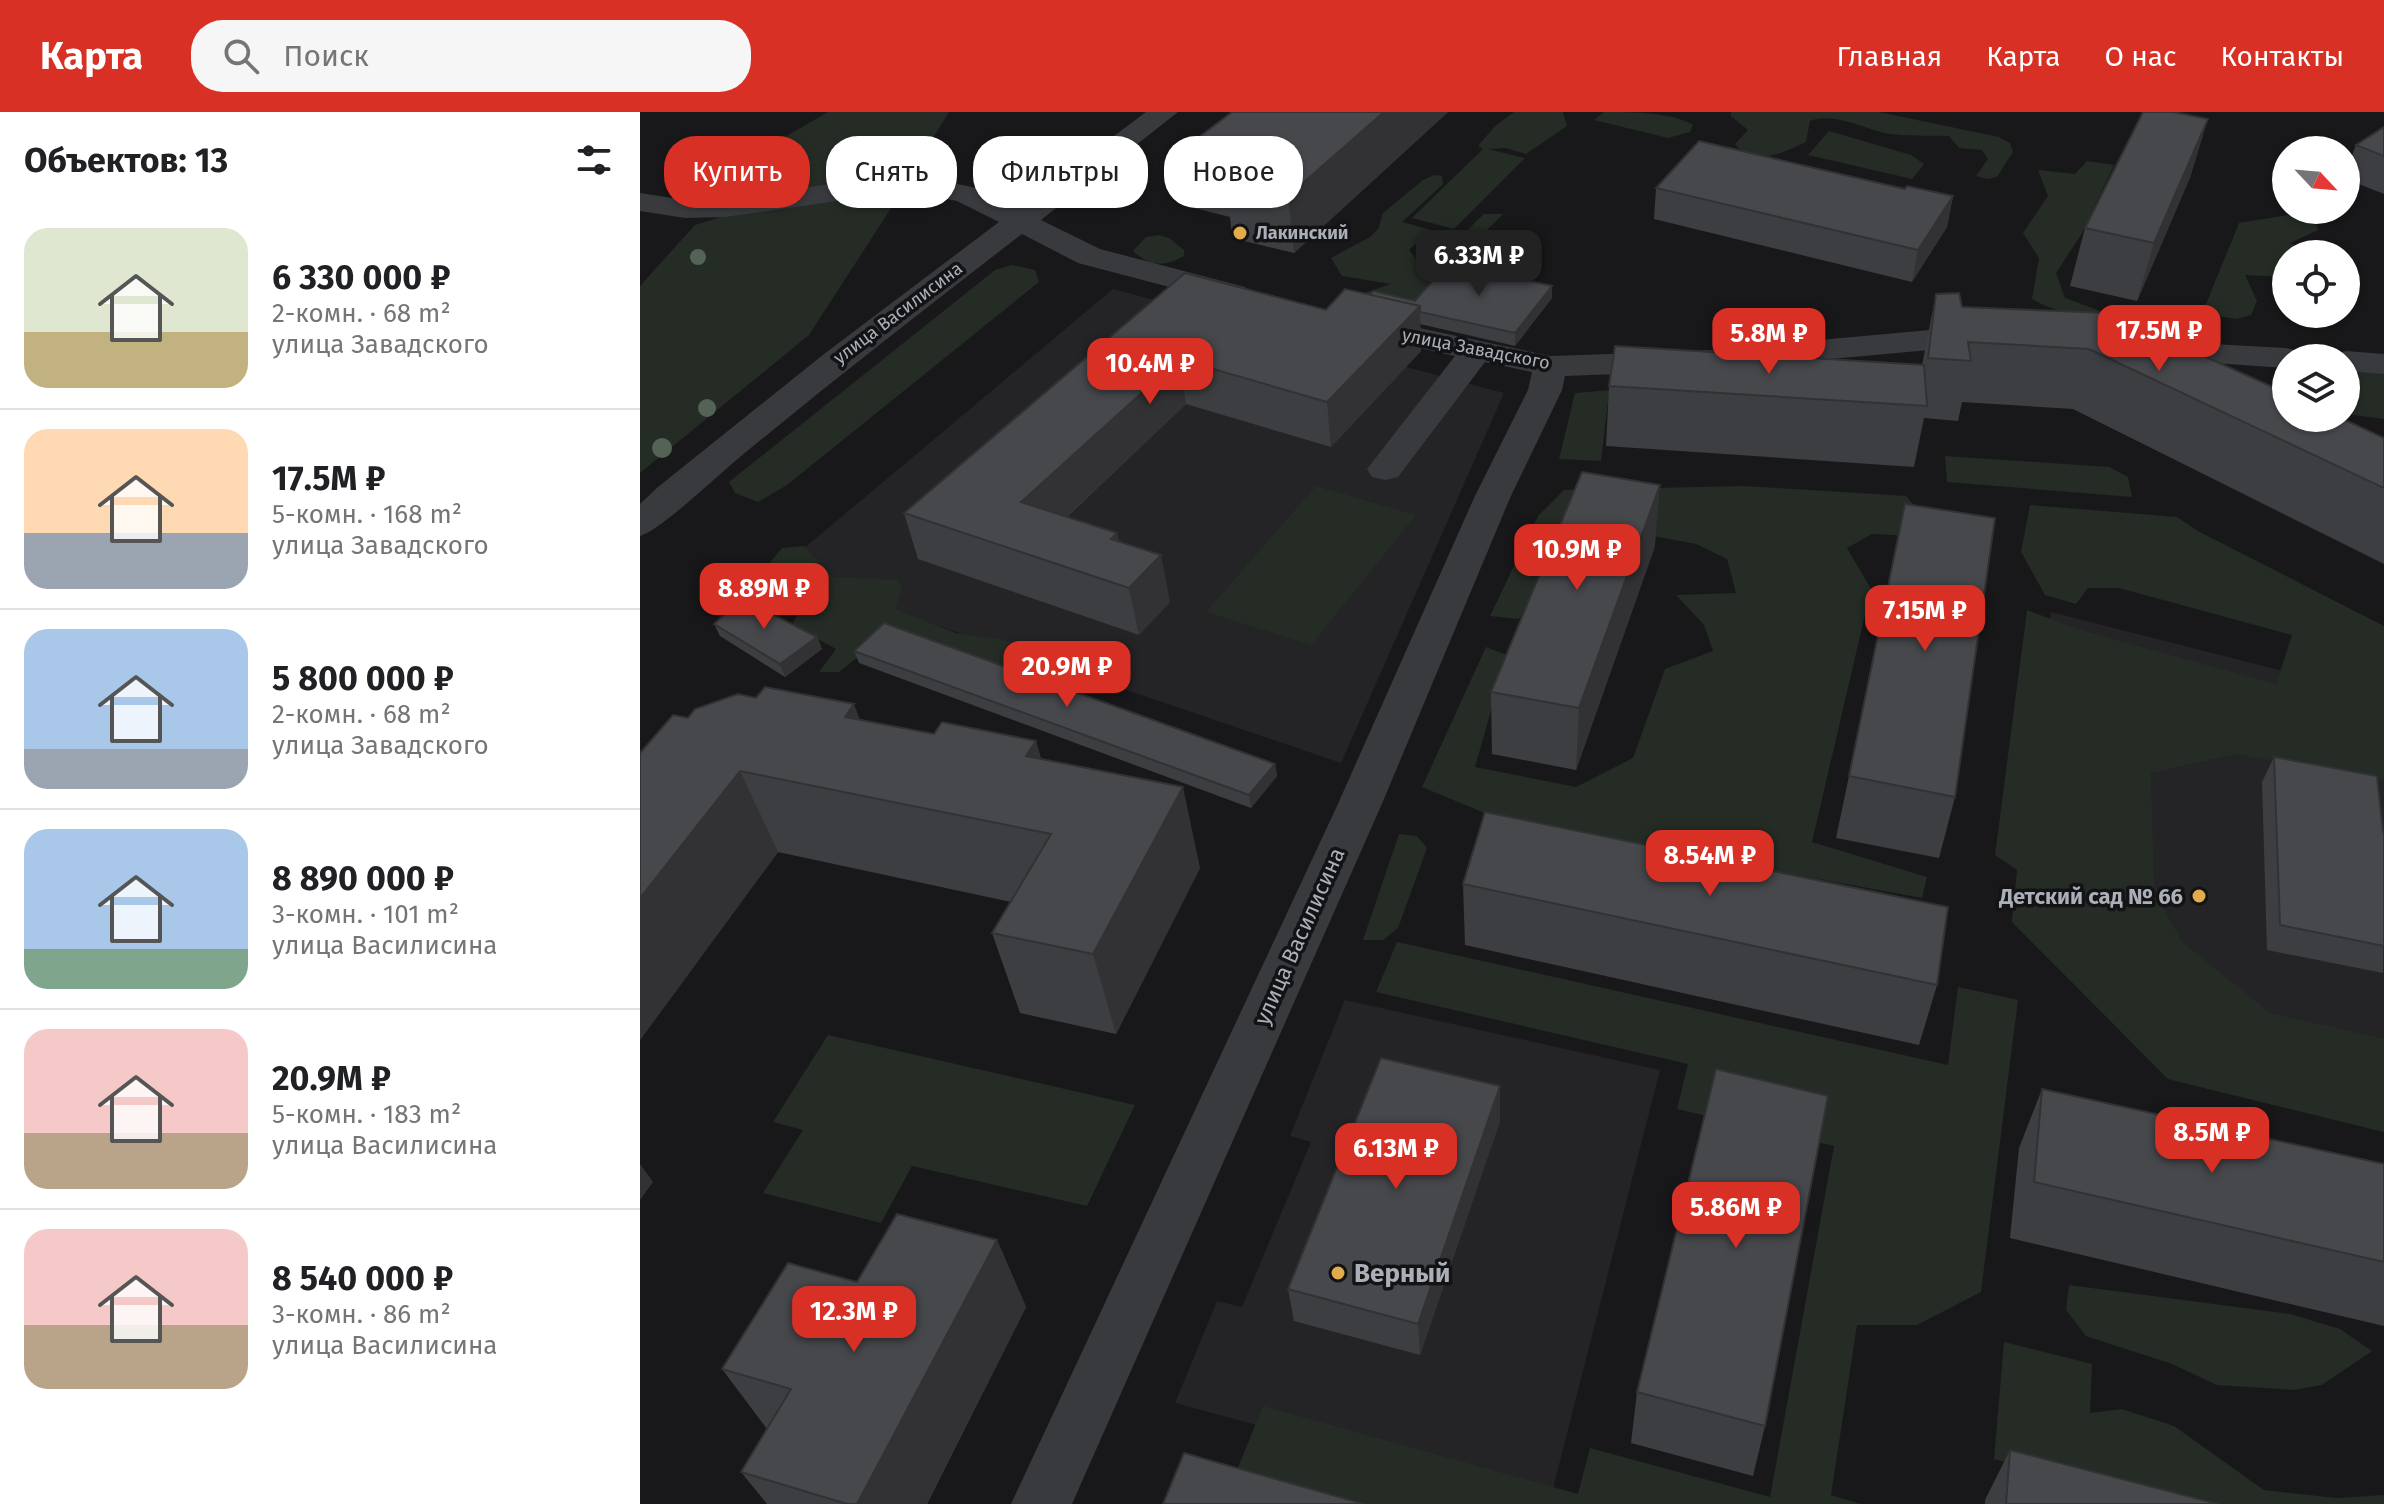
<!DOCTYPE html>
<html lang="ru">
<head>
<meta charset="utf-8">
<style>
  :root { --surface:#fff; --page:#f6f6f6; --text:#202124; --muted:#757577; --line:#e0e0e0; --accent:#d93025 }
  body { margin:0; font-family:"Fira Sans",sans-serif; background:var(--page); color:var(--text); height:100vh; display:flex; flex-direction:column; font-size:30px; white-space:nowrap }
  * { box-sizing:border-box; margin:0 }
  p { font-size:26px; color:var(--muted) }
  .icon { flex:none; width:44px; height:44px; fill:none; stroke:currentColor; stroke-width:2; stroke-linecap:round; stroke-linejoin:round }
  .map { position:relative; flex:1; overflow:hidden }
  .sheet { display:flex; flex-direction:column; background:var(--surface); width:640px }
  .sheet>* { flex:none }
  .guide { position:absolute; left:24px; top:24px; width:760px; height:72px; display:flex; gap:16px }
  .needle { width:52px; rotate:116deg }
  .fabs { position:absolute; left:1632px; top:24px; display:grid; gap:16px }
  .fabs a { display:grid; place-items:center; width:88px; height:88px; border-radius:50%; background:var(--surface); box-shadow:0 2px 6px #0004; font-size:40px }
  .price { position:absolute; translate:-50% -68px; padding:0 18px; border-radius:16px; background:var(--accent); color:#fff; font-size:26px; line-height:52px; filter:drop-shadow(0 2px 4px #0008) }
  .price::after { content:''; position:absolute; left:50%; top:48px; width:24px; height:18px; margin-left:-12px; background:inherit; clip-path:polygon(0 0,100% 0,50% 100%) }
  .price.current { background:#222; color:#fff }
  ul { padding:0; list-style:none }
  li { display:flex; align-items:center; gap:24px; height:200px; padding:0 24px }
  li+li { border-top:2px solid var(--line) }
  li span { display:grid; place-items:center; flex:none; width:224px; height:160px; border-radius:24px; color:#555 }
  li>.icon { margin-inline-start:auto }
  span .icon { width:96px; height:96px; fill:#fffc; stroke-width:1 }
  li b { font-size:34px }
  h2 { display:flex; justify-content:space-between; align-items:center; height:96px; padding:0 24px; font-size:34px }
  .tag { padding:0 28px; border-radius:32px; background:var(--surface); box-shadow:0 2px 6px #0004; font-size:28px; line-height:72px }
  .tag.current { background:var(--accent); color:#fff }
  header { display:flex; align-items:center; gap:48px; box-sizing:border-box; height:112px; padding:0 40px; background:var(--accent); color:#fff }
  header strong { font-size:38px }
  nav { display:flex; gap:44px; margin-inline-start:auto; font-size:28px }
  .search { width:560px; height:72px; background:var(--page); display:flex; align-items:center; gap:20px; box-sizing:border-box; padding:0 28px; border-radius:32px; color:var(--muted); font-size:30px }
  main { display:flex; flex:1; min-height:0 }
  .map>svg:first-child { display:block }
</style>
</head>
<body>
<header>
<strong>Карта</strong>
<div class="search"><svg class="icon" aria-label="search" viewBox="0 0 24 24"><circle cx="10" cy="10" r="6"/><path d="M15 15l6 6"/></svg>Поиск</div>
<nav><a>Главная</a><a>Карта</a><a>О нас</a><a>Контакты</a></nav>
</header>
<main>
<section class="sheet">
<h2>Объектов: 13<svg class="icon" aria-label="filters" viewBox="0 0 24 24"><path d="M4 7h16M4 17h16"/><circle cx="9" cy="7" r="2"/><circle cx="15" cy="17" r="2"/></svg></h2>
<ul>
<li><span style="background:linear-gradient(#dfe7d0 65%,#c2b280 0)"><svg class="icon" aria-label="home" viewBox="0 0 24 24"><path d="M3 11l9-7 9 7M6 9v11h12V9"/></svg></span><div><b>6 330 000 ₽</b><p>2-комн. · 68 m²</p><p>улица Завадского</p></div></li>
<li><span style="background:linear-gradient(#ffd9b3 65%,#9aa5b1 0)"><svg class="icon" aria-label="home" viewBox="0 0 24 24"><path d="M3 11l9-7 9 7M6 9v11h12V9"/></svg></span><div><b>17.5M ₽</b><p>5-комн. · 168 m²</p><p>улица Завадского</p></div></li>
<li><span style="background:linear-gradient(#a9c7e8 75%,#9aa5b1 0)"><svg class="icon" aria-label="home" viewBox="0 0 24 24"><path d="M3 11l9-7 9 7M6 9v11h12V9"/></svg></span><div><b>5 800 000 ₽</b><p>2-комн. · 68 m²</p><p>улица Завадского</p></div></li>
<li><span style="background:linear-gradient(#a9c7e8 75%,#7fa58c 0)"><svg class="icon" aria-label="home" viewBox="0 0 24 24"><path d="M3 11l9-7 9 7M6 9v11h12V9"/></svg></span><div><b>8 890 000 ₽</b><p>3-комн. · 101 m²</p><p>улица Василисина</p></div></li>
<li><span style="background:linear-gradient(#f6c9c9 65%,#b9a48a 0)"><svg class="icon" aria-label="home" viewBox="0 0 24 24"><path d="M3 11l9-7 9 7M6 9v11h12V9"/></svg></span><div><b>20.9M ₽</b><p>5-комн. · 183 m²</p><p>улица Василисина</p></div></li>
<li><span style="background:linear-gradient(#f6c9c9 60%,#b9a48a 0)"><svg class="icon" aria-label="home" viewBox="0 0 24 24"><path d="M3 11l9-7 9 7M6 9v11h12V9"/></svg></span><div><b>8 540 000 ₽</b><p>3-комн. · 86 m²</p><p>улица Василисина</p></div></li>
</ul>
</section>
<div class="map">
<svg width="1744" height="1392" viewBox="0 0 1744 1392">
  <rect width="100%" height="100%" fill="#18181a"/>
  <g fill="#242427">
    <polygon points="473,177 864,281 701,651 137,459"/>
    <polygon points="1411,500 1737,583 1744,563 1744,1020 1528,967 1372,810"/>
    <polygon points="705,888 1020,958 909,1392 535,1291 577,1189 602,1195 671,1030 650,1024"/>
  </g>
  <g fill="#242c25">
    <polygon points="188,0 309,0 271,62 85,88 83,83 107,47"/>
    <polygon points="874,0 923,0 927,14 886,42 866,36 848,37 885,46 814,117 772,106 843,37 838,34 855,14"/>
    <path d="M 964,0 C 990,0 1032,0 1053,13 L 1050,20 L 1028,26 L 954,8 Z"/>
    <path d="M 1091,0 L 1239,0 L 1359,25 L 1370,31 L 1373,40 L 1357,65 L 1347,67 L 1336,64 L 1348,47 L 1342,38 L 1319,36 L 1309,24 C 1288,23 1265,25 1245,21 C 1222,16 1193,0 1170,9 L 1166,30 C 1145,40 1113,56 1095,32 L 1108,18 L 1091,4 Z"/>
    <polygon points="1189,19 1271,43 1284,52 1272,67 1168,43"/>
    <path d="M 1447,49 L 1474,53 L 1441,123 L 1416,161 L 1425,186 L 1463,200 C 1436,205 1415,200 1392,187 L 1399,146 L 1383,121 L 1408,84 L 1398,58 L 1435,62 Z"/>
    <path d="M 794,63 L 802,64 L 803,72 L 762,110 L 791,118 L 769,138 L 777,148 C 803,147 826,118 844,102 L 863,102 L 789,176 L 784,193 L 701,189 L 751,172 L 702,164 L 691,146 L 730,125 L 738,117 L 743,101 L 783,68 Z"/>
    <polygon points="246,81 257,87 169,223 0,361 0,174 55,113 81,105"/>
    <polygon points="1661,101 1676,111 1678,118 1650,131 1679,142 1646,142 1646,165 1605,163 1617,189 1611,203 1597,207 1562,202 1599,111"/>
    <path d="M 519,123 L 529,126 L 544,138 L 544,144 C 524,155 510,155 493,139 L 506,125 Z"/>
    <polygon points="372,153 395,158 399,170 147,373 118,390 95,381 89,370 355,158"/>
    <polygon points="1214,258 1221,304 968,289 961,349 919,347 935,281"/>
    <polygon points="1706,259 1744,260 1744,307 1706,302"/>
    <polygon points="1305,344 1469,355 1488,365 1492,385 1307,370"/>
    <polygon points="676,374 776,403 671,533 566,500"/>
    <polygon points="1104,374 1266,384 1280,400 1275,424 1232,422 1207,436 1231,477 1172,730 1287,765 1282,786 1135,759 1061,791 782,675 846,535 867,543 835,655 936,675 993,646 1025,557 1073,539 1064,513 1036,483 1096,481 1087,447 1056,432 933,409 910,459 879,507 850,504 898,404 924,378"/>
    <polygon points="1390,393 1537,405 1558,419 1744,514 1744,668 1596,642 1511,661 1514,778 1542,830 1630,901 1744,927 1744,1020 1528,967 1372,810 1377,758 1355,743 1387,498 1440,518 1636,572 1652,523 1479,476 1448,476 1436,492 1405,483 1381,440"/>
    <polygon points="164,434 193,465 257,468 262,475 255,497 316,521 369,529 379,540 372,555 342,550 253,516 199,560 179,560 196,537 152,513 166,486 120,462 142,436"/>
    <polygon points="759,722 777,724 787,736 758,816 743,828 723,828"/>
    <polygon points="757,830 1308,953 1318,875 1378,888 1341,1180 1277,1213 1217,1213 1191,1383 1221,1392 631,1392 588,1380 623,1294 938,1382 950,1336 1130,1385 1194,1034 1037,997 1048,952 736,880"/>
    <polygon points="188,923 495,993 447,1094 272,1054 241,1111 123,1081 163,1018 133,1010"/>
    <polygon points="1429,1173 1650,1202 1700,1217 1732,1239 1682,1273 1654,1278 1577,1273 1532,1252 1446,1224 1426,1198"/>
    <polygon points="1364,1230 1452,1252 1450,1301 1482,1297 1534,1314 1624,1378 1696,1386 1744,1383 1744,1392 1491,1392 1394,1357 1354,1347"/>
  </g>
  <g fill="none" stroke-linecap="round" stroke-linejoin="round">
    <g fill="#393a3e" fill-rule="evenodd">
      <path d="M 506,0 L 538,0 L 401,108 L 460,137 L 605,175 L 610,182 L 605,189 L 594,192 L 438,151 L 382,122 C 287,195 192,269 100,345 C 78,363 21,418 0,424 L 0,392 L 18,375 L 184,242 L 359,110 L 317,89 L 267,79 L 85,105 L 45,106 L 0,99 L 0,81 L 45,88 L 85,87 L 267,61 L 336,76 L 378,96 Z"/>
      <polygon points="723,204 910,244 1059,239 1301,217 1357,223 1361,230 1357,237 1345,240 1301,237 1059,259 925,264 922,278 870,386 741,694 432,1392 371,1392 697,694 834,386 888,278 892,260 845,250 758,365 745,368 732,365 727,357 815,244 711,221 707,214 711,207"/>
      <polygon points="1498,228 1646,236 1658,239 1663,246 1646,246 1646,256 1486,245 1481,238 1486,231"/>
      <polygon points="1706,239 1744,242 1744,262 1706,259 1706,246 1691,246 1694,242"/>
    </g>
  </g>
  <g fill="#536355">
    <circle cx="58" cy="145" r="8"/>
    <circle cx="67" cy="296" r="9"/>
    <circle cx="22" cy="336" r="10"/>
  </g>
  <g fill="#3d3e41">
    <polygon points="808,0 654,141 592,126 590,105 550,95 542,38"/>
    <polygon points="1744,15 1744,82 1706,67 1706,59 1716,33"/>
    <polygon points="1551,63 1497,189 1430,174 1445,116"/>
    <polygon points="1016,76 1265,77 1313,84 1307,115 1272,170 1014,107"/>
    <polygon points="545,161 686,198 730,183 775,189 912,174 912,186 875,234 780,212 781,239 691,335 546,292 427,405 477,421 479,430 530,490 499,523 278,447 264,401"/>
    <polygon points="1296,182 1322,195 1744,326 1744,452 1433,297 1322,290 1318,309 1284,306 1274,355 966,334 969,274 1282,253"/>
    <polygon points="1015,434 936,658 852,642 851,580"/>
    <polygon points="74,512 177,525 182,537 145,565 80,524"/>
    <polygon points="214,539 635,652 637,664 611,696 219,551"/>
    <polygon points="48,606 219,607 294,622 396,629 401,647 560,756 476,922 380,901 352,821 371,790 138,740 0,928 0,641"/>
    <polygon points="1634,645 1744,720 1743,861 1627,838 1622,670"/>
    <polygon points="1209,664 1315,685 1299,746 1196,726"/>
    <polygon points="823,772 1297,873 1279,933 825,833"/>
    <polygon points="860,974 860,1009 780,1243 654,1209 648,1177"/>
    <polygon points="1402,977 1744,1052 1744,1214 1370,1126 1379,1036"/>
    <polygon points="357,1128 386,1195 287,1392 127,1392 101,1360 127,1317 82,1257 217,1170"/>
    <polygon points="997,1280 1125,1314 1113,1364 991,1331"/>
    <polygon points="1370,1338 1578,1392 1345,1392 1345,1388"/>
  </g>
  <g fill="#323235">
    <polygon points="744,0 808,0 654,141 648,84"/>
    <polygon points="1568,7 1551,63 1497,189 1514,131"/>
    <polygon points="1313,84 1307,115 1272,170 1278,138"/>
    <polygon points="912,174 912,186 875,234 875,221"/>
    <polygon points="780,194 781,239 691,335 687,290"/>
    <polygon points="539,247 546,292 393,436 381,390"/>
    <polygon points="1020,373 1015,434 936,658 939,596"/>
    <polygon points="477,421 487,467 471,427"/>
    <polygon points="521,443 530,490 499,523 489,476"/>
    <polygon points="177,525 182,537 145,565 140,552"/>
    <polygon points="214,592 245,674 205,605"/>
    <polygon points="396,629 419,711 386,644"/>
    <polygon points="635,652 637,664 611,696 609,683"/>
    <polygon points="100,659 138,740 0,928 0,786"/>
    <polygon points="543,675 560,756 476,922 453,842"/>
    <polygon points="860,974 860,1009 780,1243 778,1212"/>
    <polygon points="0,1052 13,1070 0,1088"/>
    <polygon points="357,1128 386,1195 287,1392 217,1392"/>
  </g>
  <g fill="#47484c" stroke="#323235" stroke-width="2">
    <polygon points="592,0 744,0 648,84 585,68 603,53 542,38"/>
    <polygon points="1503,0 1533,0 1568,7 1514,131 1445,116"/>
    <polygon points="1744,15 1744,44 1716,33"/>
    <polygon points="1059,29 1265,77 1267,74 1313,84 1278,138 1016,76"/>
    <polygon points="808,151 912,174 875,221 780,200 780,194 730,183 733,179 775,189"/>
    <polygon points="545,161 686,198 705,177 780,194 687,290 539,247 381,390 477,421 471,427 521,443 489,476 264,401"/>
    <polygon points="1319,181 1322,195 1468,201 1646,281 1646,306 1701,306 1744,326 1744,376 1449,237 1328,230 1331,249 1288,246 1296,182"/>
    <polygon points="975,234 1284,253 1287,294 969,274"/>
    <polygon points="942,360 1020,373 939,596 851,580"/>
    <polygon points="1265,392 1355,406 1315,685 1209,664"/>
    <polygon points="101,486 177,525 140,552 74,512"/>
    <polygon points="244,511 635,652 609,683 214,539"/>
    <polygon points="125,575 214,592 205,605 294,622 302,610 396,629 386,644 543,675 453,842 352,821 411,722 100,659 0,786 0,641 33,603 48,606 55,597 98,582 116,586"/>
    <polygon points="1634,645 1737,664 1743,720 1744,720 1744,834 1640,813"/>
    <polygon points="845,700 1308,795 1297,873 823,772"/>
    <polygon points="741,946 860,974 778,1212 648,1177"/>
    <polygon points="1076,957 1188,984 1125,1314 997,1280"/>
    <polygon points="1402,977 1744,1052 1744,1150 1394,1070"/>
    <polygon points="257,1102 357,1128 217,1392 207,1392 101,1360 151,1277 82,1257 148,1151 217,1170"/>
    <polygon points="1370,1338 1578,1392 1366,1392"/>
    <polygon points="544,1341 724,1392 523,1392"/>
  </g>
  <g fill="#e1ac49" stroke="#131315" stroke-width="3">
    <circle cx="600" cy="121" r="8"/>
    <circle cx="1559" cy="784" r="8"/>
    <circle cx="698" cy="1161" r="8"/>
  </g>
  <g text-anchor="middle" stroke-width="7" stroke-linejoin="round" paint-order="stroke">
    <g font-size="18" font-weight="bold" fill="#abafb8" stroke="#131315" text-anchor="start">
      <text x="616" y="127">Лакинский</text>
    </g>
    <g font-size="18" fill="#abafb8" stroke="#131315">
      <text transform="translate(258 201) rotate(-37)" y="6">улица Василисина</text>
      <text transform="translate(836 237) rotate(11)" y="6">улица Завадского</text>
    </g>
    <g font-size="22" font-weight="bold" fill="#abafb8" stroke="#131315" text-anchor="end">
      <text x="1543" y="792">Детский сад № 66</text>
    </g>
    <g font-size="22" fill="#abafb8" stroke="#131315">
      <text transform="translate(659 824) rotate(-66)" y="8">улица Василисина</text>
    </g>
    <g font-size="26" font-weight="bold" fill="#abafb8" stroke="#131315" text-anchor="start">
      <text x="714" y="1170">Верный</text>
    </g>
  </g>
</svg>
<div class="fabs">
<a><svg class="needle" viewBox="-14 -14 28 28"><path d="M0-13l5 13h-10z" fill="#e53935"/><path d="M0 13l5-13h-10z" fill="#757577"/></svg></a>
<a><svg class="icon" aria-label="locate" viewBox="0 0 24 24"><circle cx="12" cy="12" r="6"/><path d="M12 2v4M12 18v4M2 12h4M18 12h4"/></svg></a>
<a><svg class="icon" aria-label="layers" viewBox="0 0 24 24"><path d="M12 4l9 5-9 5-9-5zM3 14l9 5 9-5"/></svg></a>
</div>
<b class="price current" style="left:839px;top:186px">6.33M ₽</b>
<b class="price" style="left:1519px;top:261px">17.5M ₽</b>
<b class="price" style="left:1129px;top:264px">5.8M ₽</b>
<b class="price" style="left:510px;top:294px">10.4M ₽</b>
<b class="price" style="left:937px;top:480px">10.9M ₽</b>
<b class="price" style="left:124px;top:519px">8.89M ₽</b>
<b class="price" style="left:1285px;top:541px">7.15M ₽</b>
<b class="price" style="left:427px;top:597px">20.9M ₽</b>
<b class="price" style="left:1070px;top:786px">8.54M ₽</b>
<b class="price" style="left:1572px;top:1063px">8.5M ₽</b>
<b class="price" style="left:756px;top:1079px">6.13M ₽</b>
<b class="price" style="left:1096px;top:1138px">5.86M ₽</b>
<b class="price" style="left:214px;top:1242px">12.3M ₽</b>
<div class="guide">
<a class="tag current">Купить</a>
<a class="tag">Снять</a>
<a class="tag">Фильтры</a>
<a class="tag">Новое</a>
</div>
</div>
</main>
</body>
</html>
